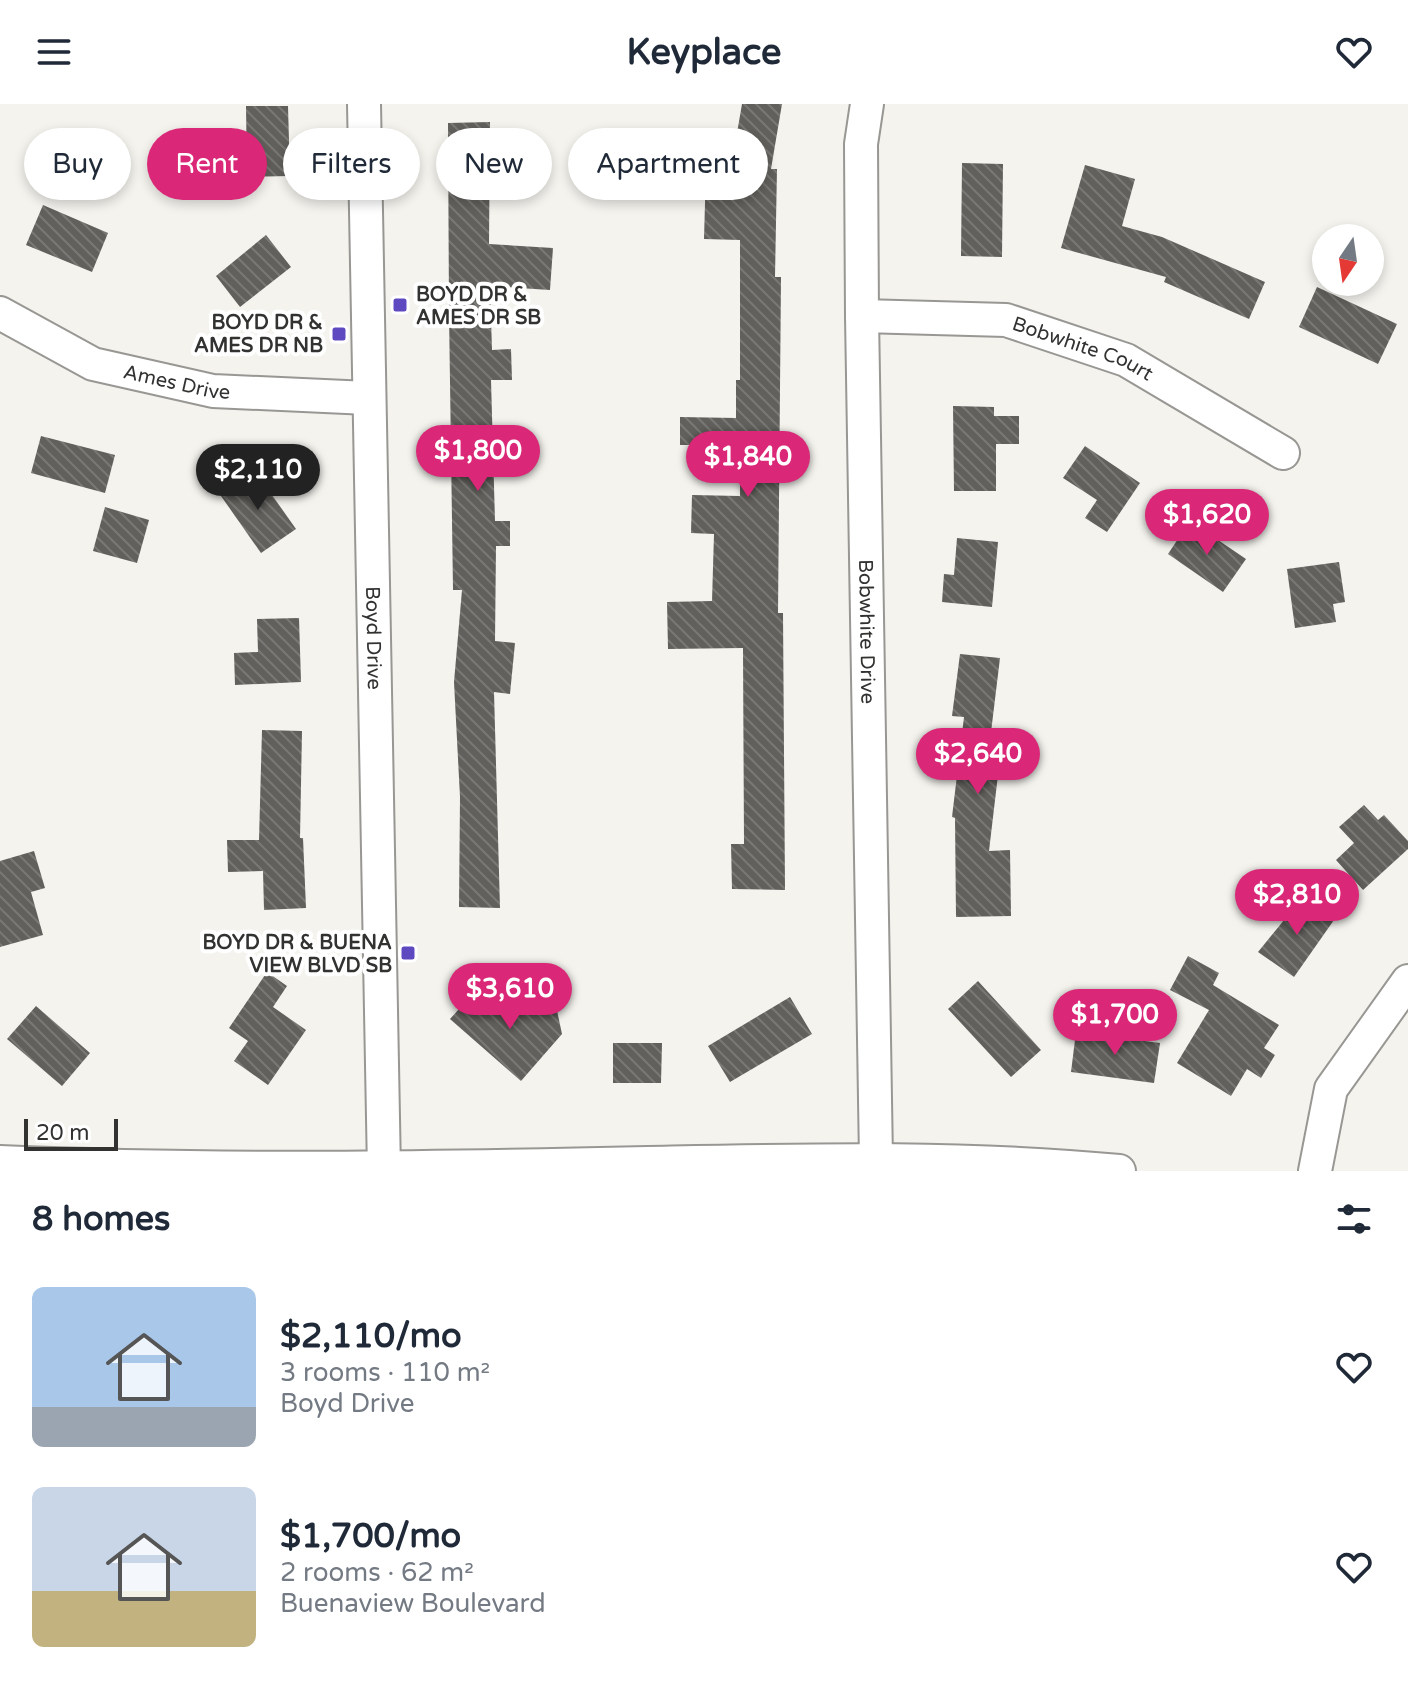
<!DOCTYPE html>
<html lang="en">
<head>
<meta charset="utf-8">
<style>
  :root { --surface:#fff; --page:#f2f2f3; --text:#1f2937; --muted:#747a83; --accent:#db2777 }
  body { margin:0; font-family:"Varela Round",sans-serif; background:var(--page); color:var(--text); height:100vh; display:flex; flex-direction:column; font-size:30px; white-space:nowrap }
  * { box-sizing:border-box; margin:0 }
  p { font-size:26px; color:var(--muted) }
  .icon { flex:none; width:44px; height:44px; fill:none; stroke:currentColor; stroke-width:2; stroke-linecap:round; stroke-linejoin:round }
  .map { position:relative; height:1067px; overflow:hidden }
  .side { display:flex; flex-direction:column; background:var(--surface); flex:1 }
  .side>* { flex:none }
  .hud { position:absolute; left:24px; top:24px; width:800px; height:72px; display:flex; gap:16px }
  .needle { width:52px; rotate:193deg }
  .tools { position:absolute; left:1312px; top:120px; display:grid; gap:16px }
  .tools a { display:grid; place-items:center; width:72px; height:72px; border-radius:50%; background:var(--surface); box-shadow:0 4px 12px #0003; font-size:40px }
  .scale { position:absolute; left:24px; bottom:20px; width:94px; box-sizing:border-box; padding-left:8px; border:4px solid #323230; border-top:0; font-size:22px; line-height:28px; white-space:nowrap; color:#323230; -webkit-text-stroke:6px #fff; paint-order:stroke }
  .price { position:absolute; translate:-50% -68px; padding:0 18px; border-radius:28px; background:var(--accent); color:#fff; font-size:26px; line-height:52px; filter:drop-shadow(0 2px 4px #0008) }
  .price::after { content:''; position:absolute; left:50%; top:48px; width:24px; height:18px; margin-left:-12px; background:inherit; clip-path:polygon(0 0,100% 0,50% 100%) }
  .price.current { background:#222; color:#fff }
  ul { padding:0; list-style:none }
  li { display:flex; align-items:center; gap:24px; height:200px; padding:0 32px }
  li span { display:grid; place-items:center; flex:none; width:224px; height:160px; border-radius:12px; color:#555 }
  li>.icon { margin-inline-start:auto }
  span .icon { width:96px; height:96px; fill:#fffc; stroke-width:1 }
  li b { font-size:34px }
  h2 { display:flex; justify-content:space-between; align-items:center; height:96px; padding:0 32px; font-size:34px }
  .chip { padding:0 28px; border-radius:36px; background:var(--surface); box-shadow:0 4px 12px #0003; font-size:28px; line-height:72px }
  .chip.current { background:var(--accent); color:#fff }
  header { display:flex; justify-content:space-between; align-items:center; height:104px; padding:0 32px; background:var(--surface); font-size:36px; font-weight:800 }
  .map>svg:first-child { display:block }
</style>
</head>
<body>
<header><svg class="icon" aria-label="menu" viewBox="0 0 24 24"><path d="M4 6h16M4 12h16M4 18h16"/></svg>Keyplace<svg class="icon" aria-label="heart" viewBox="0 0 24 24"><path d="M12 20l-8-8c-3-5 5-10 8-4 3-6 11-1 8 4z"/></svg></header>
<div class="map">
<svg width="1408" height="1067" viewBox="0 0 1408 1067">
  <defs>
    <pattern id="building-back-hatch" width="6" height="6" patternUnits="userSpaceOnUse" patternTransform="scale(2)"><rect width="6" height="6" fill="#61605c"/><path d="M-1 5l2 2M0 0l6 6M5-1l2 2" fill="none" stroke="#797875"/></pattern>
  </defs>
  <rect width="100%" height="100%" fill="#f4f3ee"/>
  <g fill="url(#building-back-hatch)">
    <polygon points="742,0 782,0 771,65 777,65 775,173 781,173 778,509 783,509 785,786 732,785 731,740 744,740 743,544 668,545 667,498 712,497 714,430 691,429 692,391 740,392 740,341 680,341 680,313 736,314 736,276 740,276 740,136 704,135 706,63 731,64"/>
    <polygon points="246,2 288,2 290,72 247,73"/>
    <polygon points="490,18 489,140 553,144 550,186 490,182 492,246 511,245 512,276 491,276 495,417 510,417 510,442 496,442 495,537 515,539 510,590 494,588 500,804 459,803 460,693 454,578 462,486 453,486 449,209 448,19"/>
    <polygon points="962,59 1003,60 1002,153 961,152"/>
    <polygon points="1085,61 1135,75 1122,122 1162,133 1265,178 1249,215 1164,178 1166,173 1061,144"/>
    <polygon points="43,101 108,129 92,168 26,141"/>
    <polygon points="266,131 291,163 240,203 216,172"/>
    <polygon points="1317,183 1397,220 1378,260 1299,223"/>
    <polygon points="953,302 994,303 994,312 1019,312 1019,340 996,340 996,387 954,387"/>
    <polygon points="41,332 115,351 105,389 31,369"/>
    <polygon points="1085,342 1140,379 1107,428 1085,414 1097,396 1063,374"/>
    <polygon points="255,367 296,425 261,449 221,392"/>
    <polygon points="105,403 149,416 137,459 93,447"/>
    <polygon points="1190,417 1246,455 1223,488 1168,450"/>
    <polygon points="957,434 998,438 992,503 942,498 944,470 954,471"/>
    <polygon points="1339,458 1345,498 1333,500 1336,518 1295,524 1287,465"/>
    <polygon points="299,514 301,578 235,581 234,549 258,548 257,515"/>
    <polygon points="960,550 1000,554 988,653 1000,654 989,747 1010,746 1011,812 956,813 955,714 952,713 964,613 952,612"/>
    <polygon points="262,626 302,627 300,734 303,734 306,804 264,806 263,767 228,768 227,736 259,736"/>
    <polygon points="1364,701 1378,716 1384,711 1408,737 1408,745 1363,786 1336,756 1354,739 1339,723"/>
    <polygon points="34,747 45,784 31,788 43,831 0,843 0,757"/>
    <polygon points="1302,794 1334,816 1294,873 1258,848"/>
    <polygon points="1188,852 1219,869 1213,881 1279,921 1264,944 1275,951 1261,974 1247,965 1231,992 1177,959 1209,906 1170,886"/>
    <polygon points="267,868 287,882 273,903 306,926 268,981 234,957 248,937 229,924"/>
    <polygon points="978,877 1041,946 1011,973 948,905"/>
    <polygon points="478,884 504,908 555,897 562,930 521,977 450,915"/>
    <polygon points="790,893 812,930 730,978 708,942"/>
    <polygon points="36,902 90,949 62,982 7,935"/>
    <polygon points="1076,928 1160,939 1154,979 1071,968"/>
    <polygon points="613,939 662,939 661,979 613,979"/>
  </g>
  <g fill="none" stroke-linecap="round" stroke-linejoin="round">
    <g stroke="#989793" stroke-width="36">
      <g id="minor">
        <path id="s1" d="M 364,0 L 384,1067"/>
        <path id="s2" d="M 867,0 L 861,40 L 862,212 L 876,1055"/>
        <path id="s3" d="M 0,209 L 93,260 L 213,287 L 368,294"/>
        <path id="s4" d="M 862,212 L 1006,216 L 1126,256 L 1283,349"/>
        <path d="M 0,1058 C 216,1067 432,1064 648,1059 C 805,1056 962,1052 1119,1067"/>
        <polyline points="1315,1067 1331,985 1408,877"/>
      </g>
    </g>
    <use href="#minor" stroke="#fff" stroke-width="32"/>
  </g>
  <g fill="#5f49c1" stroke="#fff" stroke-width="3">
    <rect x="392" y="193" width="16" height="16" rx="4"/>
    <rect x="331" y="222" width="16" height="16" rx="4"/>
    <rect x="400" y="841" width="16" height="16" rx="4"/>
  </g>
  <g text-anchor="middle" stroke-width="8" stroke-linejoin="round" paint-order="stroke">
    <g font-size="20" font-weight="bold" fill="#323230" stroke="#fff" text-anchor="end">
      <text x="416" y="197" text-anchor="start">BOYD DR &amp;<tspan x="416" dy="23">AMES DR SB</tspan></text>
      <text x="323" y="225">BOYD DR &amp;<tspan x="323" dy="23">AMES DR NB</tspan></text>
      <text x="392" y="845">BOYD DR &amp; BUENA<tspan x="392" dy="23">VIEW BLVD SB</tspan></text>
    </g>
    <g font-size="20" fill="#323230" stroke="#fff">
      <text dy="7" stroke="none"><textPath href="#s4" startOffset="226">Bobwhite Court</textPath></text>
      <text dy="7" stroke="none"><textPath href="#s3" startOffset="192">Ames Drive</textPath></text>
      <text dy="7" stroke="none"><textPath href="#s2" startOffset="528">Bobwhite Drive</textPath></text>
      <text dy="7" stroke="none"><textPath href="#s1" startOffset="534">Boyd Drive</textPath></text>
    </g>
  </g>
</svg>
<div class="tools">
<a><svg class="needle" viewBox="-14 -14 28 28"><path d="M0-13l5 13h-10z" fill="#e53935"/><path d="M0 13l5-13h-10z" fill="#747a83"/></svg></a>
</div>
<div class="scale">20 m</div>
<b class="price" style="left:478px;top:389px">$1,800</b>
<b class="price" style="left:748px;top:395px">$1,840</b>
<b class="price current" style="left:258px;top:408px">$2,110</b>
<b class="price" style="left:1207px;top:453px">$1,620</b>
<b class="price" style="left:978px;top:692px">$2,640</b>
<b class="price" style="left:1297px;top:833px">$2,810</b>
<b class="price" style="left:510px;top:927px">$3,610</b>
<b class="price" style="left:1115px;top:953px">$1,700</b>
<div class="hud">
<a class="chip">Buy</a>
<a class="chip current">Rent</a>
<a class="chip">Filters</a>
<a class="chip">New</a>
<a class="chip">Apartment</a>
</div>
</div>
<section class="side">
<h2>8 homes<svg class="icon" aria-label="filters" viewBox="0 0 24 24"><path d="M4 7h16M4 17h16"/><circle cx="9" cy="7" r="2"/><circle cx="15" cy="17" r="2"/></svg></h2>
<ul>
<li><span style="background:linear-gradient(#a9c7e8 75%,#9aa5b1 0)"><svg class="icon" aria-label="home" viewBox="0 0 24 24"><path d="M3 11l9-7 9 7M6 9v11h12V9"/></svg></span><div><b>$2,110/mo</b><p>3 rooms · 110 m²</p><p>Boyd Drive</p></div><svg class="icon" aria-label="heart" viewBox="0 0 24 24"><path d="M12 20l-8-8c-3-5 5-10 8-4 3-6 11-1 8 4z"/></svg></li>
<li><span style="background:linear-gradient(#c9d6e8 65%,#c2b280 0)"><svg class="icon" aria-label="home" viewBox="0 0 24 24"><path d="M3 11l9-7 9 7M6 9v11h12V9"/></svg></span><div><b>$1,700/mo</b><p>2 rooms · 62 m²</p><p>Buenaview Boulevard</p></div><svg class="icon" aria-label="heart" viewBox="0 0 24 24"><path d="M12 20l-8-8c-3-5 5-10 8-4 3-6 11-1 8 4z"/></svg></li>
</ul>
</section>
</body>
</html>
